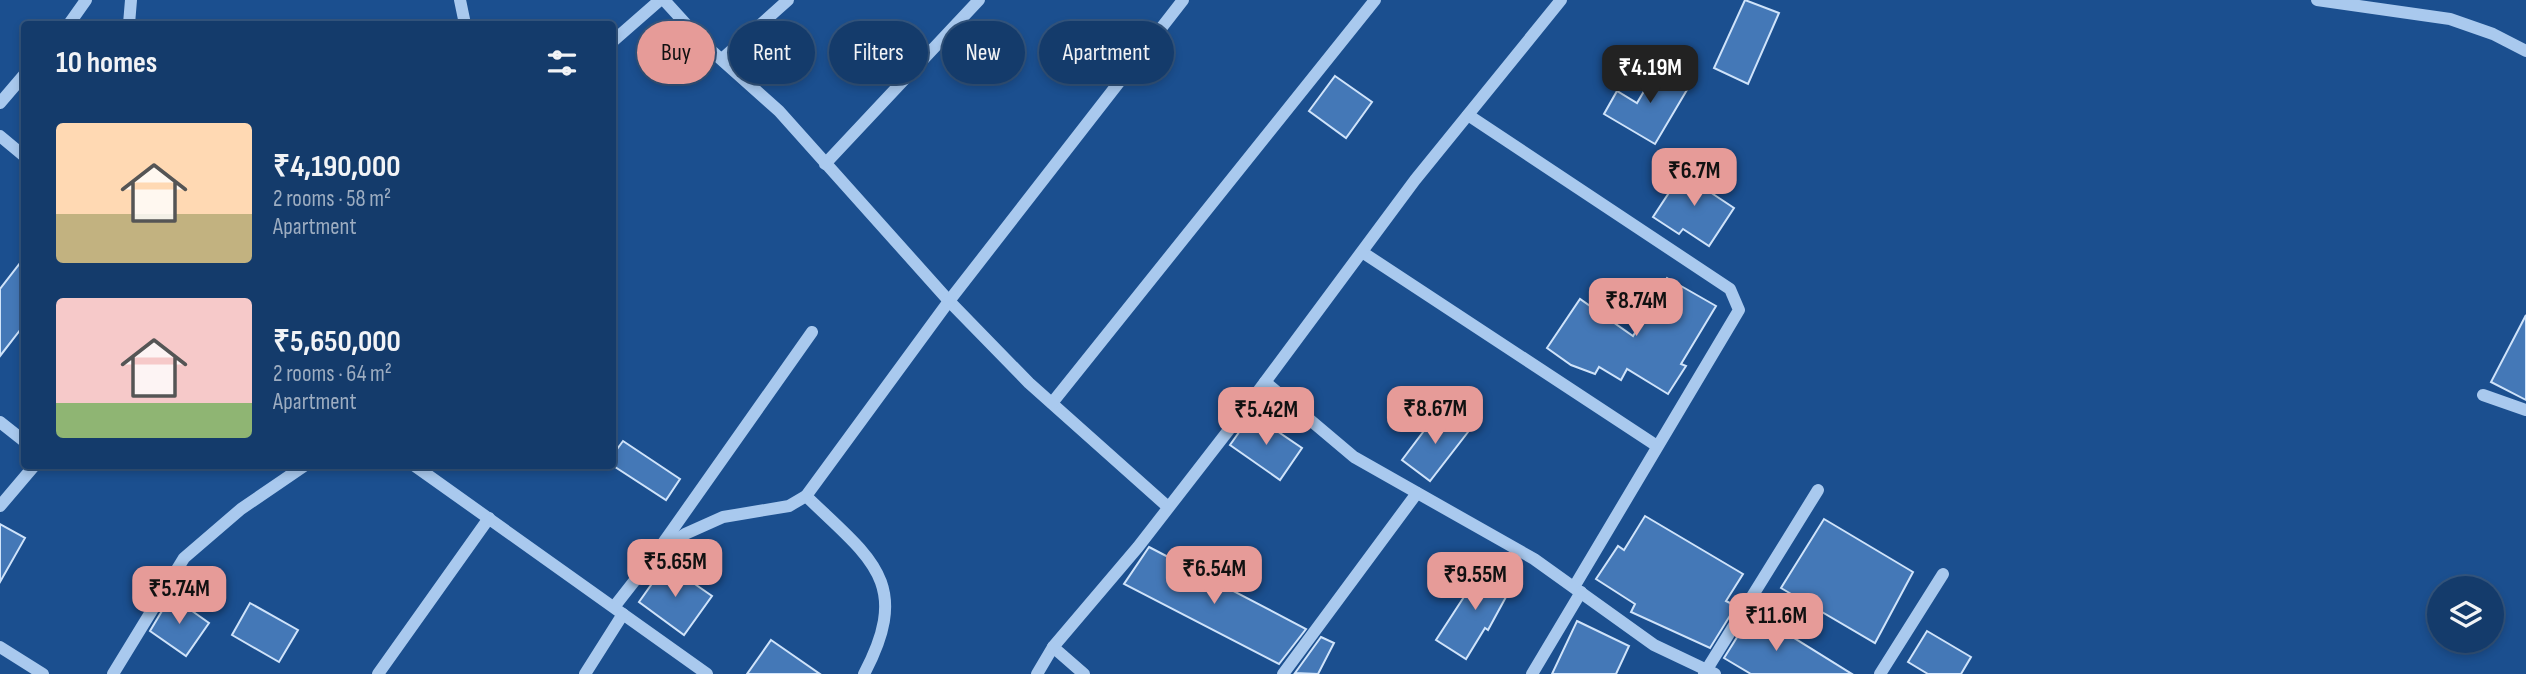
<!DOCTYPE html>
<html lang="en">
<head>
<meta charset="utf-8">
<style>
  :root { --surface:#143b6b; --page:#1d4271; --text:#f1f3f6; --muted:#9dadc1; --line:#33557e; --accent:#e69b98 }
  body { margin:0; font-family:"Sofia Sans Condensed",sans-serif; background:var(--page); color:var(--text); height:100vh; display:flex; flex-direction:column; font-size:26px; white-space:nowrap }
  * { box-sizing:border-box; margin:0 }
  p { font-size:23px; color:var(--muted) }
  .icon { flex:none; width:38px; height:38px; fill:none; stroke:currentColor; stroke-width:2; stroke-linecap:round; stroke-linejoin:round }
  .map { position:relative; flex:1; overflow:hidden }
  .sheet { position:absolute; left:21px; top:21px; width:595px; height:448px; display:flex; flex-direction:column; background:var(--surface); border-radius:7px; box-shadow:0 4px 10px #0003,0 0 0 2px var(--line) }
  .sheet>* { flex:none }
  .guide { position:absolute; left:637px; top:21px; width:665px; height:63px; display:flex; gap:14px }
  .fabs { position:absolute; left:2427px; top:576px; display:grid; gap:14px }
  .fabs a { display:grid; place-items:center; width:77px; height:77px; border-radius:50%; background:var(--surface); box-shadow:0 4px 10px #0003,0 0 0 2px var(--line); font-size:35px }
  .price { position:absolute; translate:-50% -60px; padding:0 16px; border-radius:14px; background:var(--accent); color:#111; font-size:23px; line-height:46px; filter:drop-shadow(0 2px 4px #0008) }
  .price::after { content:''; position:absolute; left:50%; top:42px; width:21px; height:16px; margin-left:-10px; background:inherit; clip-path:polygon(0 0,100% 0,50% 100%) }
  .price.active { background:#222; color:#fff }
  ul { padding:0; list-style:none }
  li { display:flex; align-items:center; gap:21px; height:175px; padding:0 35px }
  li span { display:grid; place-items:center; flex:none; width:196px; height:140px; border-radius:7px; color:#555 }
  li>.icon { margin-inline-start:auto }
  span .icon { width:84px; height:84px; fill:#fffc; stroke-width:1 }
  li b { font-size:30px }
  h2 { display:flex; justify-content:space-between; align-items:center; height:84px; padding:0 35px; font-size:30px }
  .tag { padding:0 24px; border-radius:32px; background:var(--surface); box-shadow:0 4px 10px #0003,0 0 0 2px var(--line); font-size:24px; line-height:63px }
  .tag.active { background:var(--accent); color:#111 }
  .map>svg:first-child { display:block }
</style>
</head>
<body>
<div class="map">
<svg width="2526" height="674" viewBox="0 0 2526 674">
  <rect width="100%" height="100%" fill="#1b4f8f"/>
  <g fill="#4478b7" stroke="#cfe3fa" stroke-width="2">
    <polygon points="1745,0 1779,13 1748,84 1714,68"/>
    <polygon points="1660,64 1691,83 1655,144 1604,114 1617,91 1637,103"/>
    <polygon points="1335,76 1372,102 1346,138 1309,111"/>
    <polygon points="1686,167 1711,184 1707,190 1734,208 1709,246 1683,229 1679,234 1653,217"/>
    <polygon points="24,258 24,325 0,356 0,289"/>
    <polygon points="1667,278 1716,306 1681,364 1686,366 1668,394 1627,369 1621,380 1599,367 1595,374 1571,365 1547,348 1580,299 1633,336"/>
    <polygon points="2526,315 2526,400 2491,382"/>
    <polygon points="1439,411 1468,432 1430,481 1402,460"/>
    <polygon points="1252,414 1302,448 1280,480 1230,445"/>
    <polygon points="623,441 680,479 666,500 612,465 612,456"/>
    <polygon points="1645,516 1743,574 1726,601 1736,606 1710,648 1631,612 1635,604 1596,579 1618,546 1624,550"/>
    <polygon points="1824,519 1913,572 1875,643 1781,588"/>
    <polygon points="0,524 25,538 0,582"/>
    <polygon points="1149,547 1306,629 1279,664 1124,584"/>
    <polygon points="666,564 712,596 684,635 639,602"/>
    <polygon points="1484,566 1513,584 1488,630 1485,628 1466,659 1436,640"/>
    <polygon points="171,596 209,623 186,656 150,631"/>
    <polygon points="250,603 298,630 279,662 232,635"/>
    <polygon points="1751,615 1760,621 1762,618 1852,674 1751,674 1724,658"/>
    <polygon points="1577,621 1629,646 1616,674 1552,674"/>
    <polygon points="1927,631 1971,657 1961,674 1928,674 1908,662"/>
    <polygon points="1321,637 1334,643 1318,674 1295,673"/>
    <polygon points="771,640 820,674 747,674"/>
  </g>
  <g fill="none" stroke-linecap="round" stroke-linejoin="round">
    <g stroke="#a9c9ee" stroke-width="12">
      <polyline points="460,0 465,24"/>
      <polyline points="664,0 705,45 779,111 949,301 1029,383 1168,507"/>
      <polyline points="2317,0 2450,19 2493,34 2526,51"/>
      <polyline points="69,24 86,0"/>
      <polyline points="129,24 131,0"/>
      <polyline points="612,42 660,0"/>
      <polyline points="722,59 788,0"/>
      <polyline points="0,103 24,75"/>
      <polyline points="1468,115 1730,289 1739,310 1574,587"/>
      <polyline points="0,136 24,156"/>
      <polyline points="825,164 979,0"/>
      <polyline points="1362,252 1657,446"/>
      <polyline points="1265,382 1354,457 1534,559 1654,645 1715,674"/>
      <polyline points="2483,395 2526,410"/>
      <polyline points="1052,403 1375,0"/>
      <polyline points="0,422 24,441"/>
      <polyline points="415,466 707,674"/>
      <path d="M 806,496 C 870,558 913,582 864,674"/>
      <polyline points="0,506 34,466"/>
      <polyline points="661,546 812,332"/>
      <polyline points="614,607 657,552 685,534 723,517 789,506 806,496 949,301 1183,0"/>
      <polyline points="0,647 43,674"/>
      <polyline points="1053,647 1084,674"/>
      <polyline points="113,674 184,558 241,509 304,466"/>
      <polyline points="378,674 489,518"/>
      <polyline points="585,674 623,614"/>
      <polyline points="1037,674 1053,647 1138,547 1245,409 1415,180 1561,0"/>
      <polyline points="1283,674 1417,493"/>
      <polyline points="1532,674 1581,592"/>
      <polyline points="1704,674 1818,490"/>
      <polyline points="1880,674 1943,574"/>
    </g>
  </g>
</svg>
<div class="fabs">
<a><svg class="icon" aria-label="layers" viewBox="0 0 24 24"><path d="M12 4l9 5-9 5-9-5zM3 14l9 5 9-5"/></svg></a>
</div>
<b class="price active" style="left:1650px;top:105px">₹4.19M</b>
<b class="price" style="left:1694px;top:208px">₹6.7M</b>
<b class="price" style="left:1636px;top:338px">₹8.74M</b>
<b class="price" style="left:1435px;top:446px">₹8.67M</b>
<b class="price" style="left:1266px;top:447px">₹5.42M</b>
<b class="price" style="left:675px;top:599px">₹5.65M</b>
<b class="price" style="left:1214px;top:606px">₹6.54M</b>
<b class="price" style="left:1475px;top:612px">₹9.55M</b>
<b class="price" style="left:179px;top:626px">₹5.74M</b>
<b class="price" style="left:1776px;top:653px">₹11.6M</b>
<div class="guide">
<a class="tag active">Buy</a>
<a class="tag">Rent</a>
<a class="tag">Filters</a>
<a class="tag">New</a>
<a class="tag">Apartment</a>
</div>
<section class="sheet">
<h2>10 homes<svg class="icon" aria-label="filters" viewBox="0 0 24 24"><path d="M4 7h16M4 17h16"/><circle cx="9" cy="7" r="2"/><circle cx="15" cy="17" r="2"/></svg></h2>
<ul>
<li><span style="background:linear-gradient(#ffd9b3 65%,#c2b280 0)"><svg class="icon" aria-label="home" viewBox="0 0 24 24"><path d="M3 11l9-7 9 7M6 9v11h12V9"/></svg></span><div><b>₹4,190,000</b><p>2 rooms · 58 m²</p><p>Apartment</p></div></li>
<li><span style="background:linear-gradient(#f6c9c9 75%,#8fb573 0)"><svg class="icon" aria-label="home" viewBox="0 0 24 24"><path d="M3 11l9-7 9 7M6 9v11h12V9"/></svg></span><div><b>₹5,650,000</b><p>2 rooms · 64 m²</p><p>Apartment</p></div></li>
</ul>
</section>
</div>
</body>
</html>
